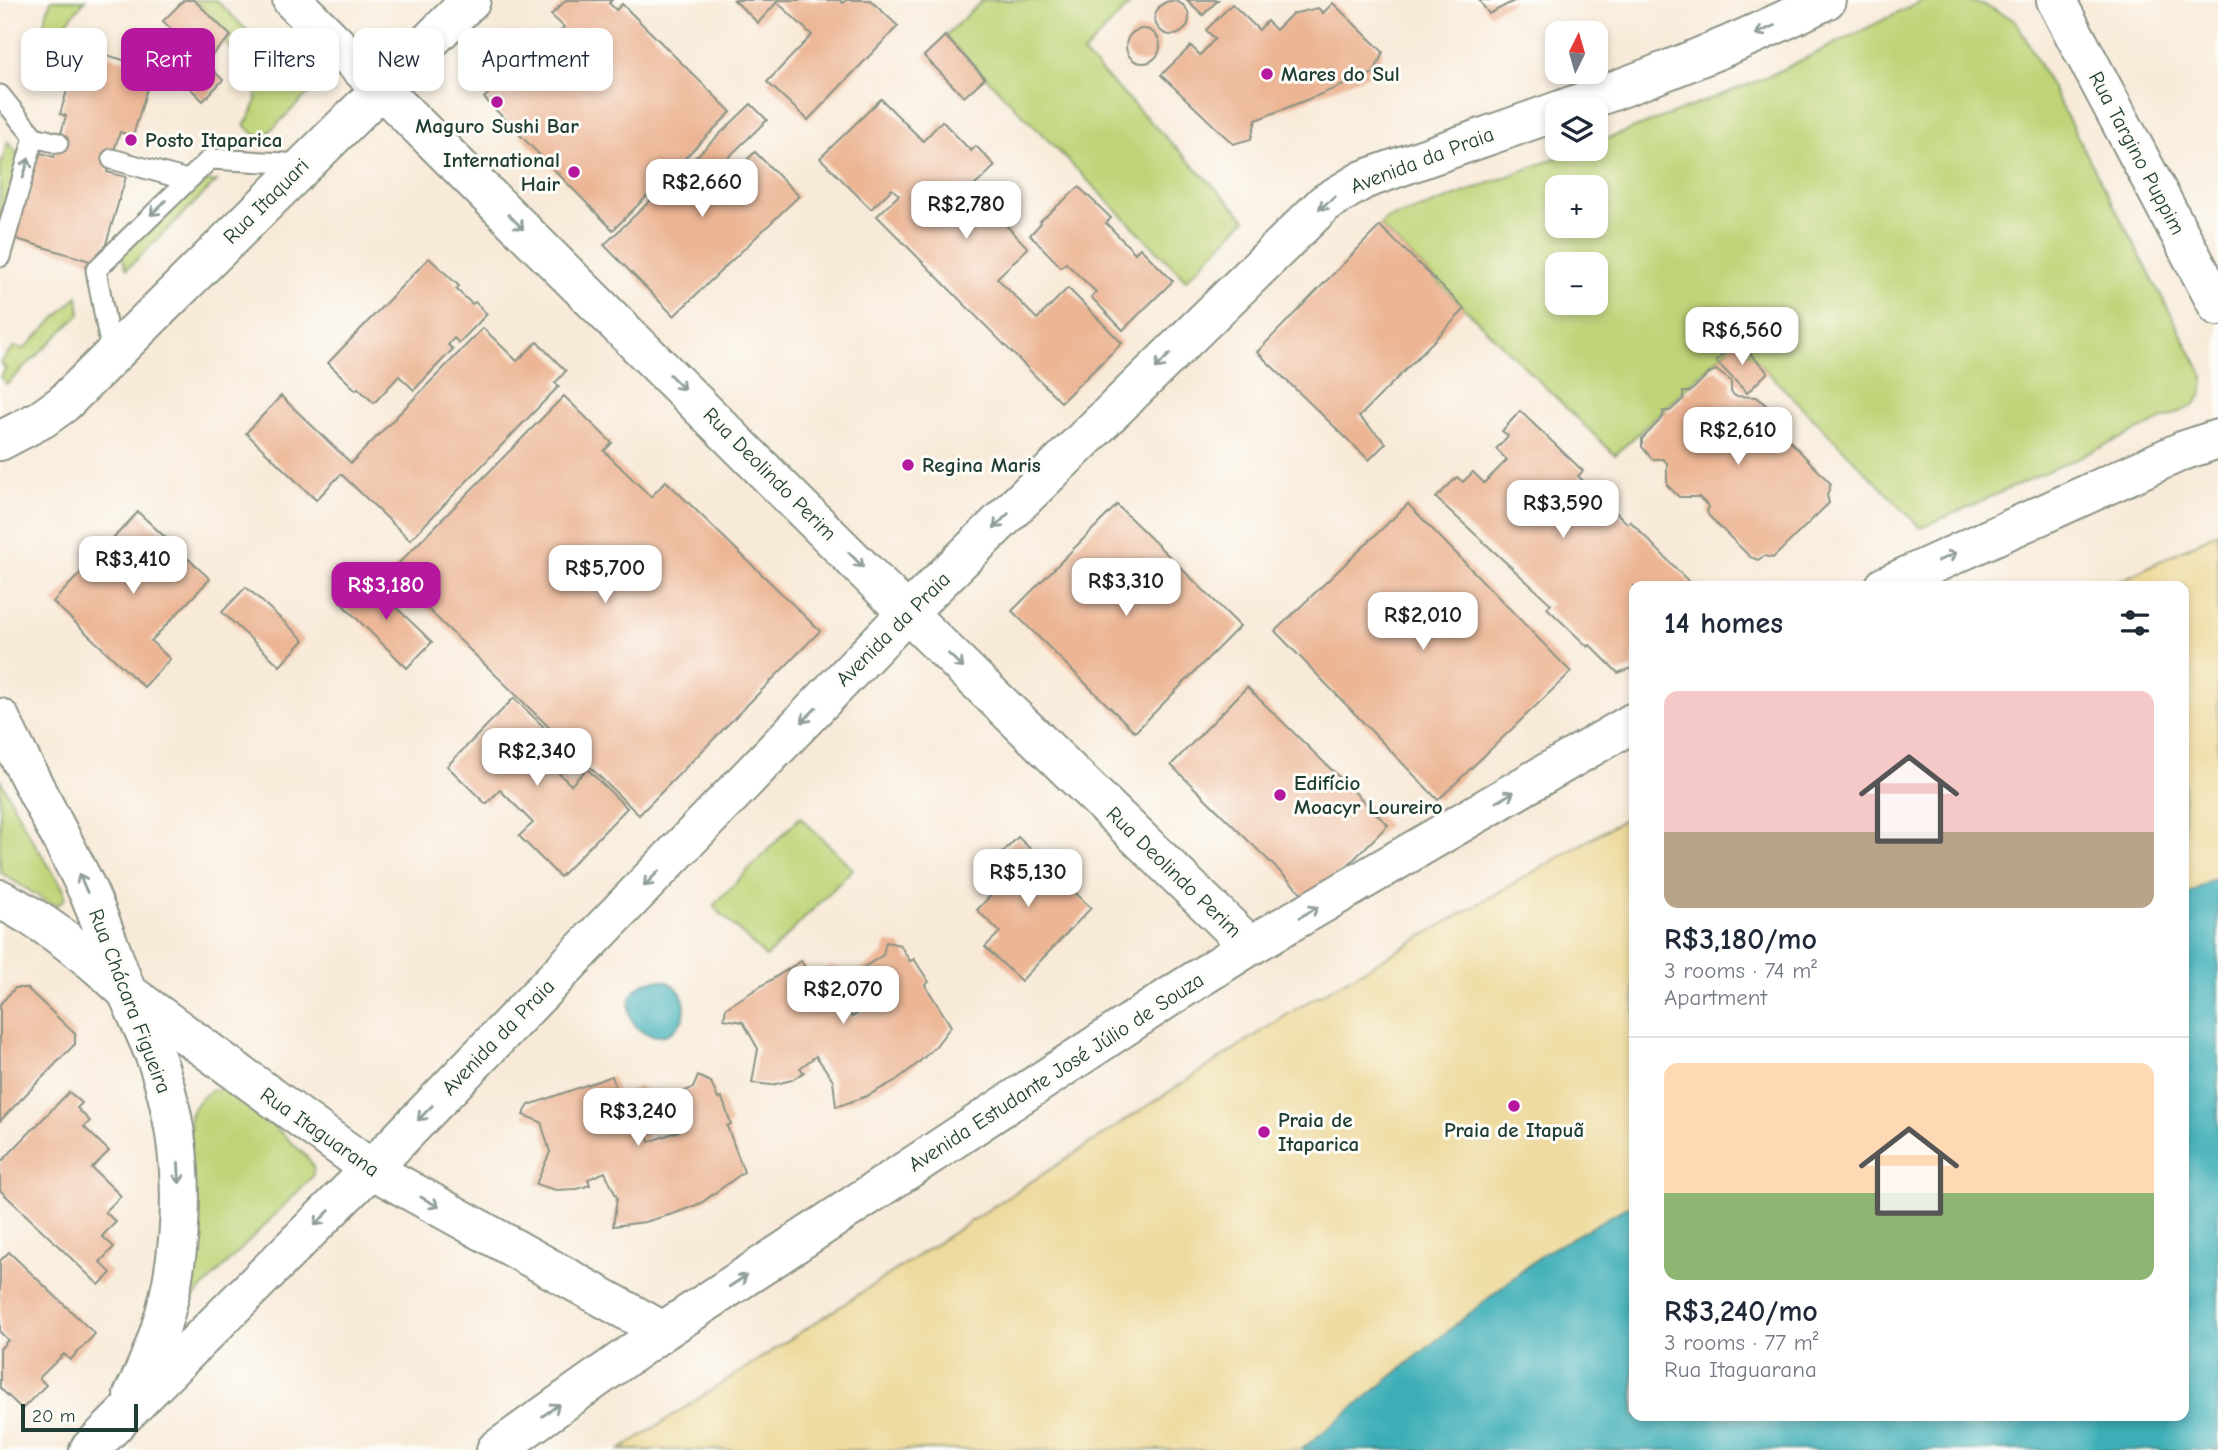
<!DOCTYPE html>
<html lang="en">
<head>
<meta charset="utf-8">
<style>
  :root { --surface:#fff; --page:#f2f2f3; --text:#1f2937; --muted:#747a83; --line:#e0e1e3; --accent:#b5179e }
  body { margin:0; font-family:"Comic Neue",sans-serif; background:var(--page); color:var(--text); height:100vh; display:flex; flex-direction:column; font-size:26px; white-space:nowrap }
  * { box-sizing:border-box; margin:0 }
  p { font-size:23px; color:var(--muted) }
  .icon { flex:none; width:38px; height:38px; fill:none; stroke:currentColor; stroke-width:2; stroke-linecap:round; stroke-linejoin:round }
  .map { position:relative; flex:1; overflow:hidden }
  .side { position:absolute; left:1629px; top:581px; width:560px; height:840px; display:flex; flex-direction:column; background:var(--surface); border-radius:14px; box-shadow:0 4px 10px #0003 }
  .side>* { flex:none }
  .guide { position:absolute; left:21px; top:28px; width:665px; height:63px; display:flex; gap:14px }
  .needle { width:46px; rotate:5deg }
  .tools { position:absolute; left:1545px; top:21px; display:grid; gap:14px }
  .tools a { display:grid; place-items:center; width:63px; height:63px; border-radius:14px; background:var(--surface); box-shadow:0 4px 10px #0003; font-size:35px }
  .scale { position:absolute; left:21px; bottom:18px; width:117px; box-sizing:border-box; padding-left:7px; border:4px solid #1f3d34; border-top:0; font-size:19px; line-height:24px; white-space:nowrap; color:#1f3d34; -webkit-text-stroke:5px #fdfcf7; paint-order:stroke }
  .price { position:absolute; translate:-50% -60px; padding:0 16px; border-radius:14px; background:#fff; color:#222; font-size:23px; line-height:46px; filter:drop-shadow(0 2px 4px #0008) }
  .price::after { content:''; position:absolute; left:50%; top:42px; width:21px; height:16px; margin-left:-10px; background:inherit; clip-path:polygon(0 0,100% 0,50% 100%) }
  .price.selected { background:var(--accent); color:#fff }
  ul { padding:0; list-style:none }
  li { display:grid; align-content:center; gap:14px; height:371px; padding:0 35px }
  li+li { border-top:2px solid var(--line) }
  li span { display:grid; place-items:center; height:217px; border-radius:14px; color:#555 }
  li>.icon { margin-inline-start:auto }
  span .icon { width:126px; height:126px; fill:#fffc; stroke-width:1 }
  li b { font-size:30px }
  h2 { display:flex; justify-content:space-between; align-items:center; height:84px; padding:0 35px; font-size:30px }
  .pill { padding:0 24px; border-radius:14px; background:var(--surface); box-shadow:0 4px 10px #0003; font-size:24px; line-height:63px }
  .pill.selected { background:var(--accent); color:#fff }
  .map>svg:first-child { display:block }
</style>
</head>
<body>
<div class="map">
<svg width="2218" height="1450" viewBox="0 0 2218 1450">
  <rect width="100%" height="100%" fill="#fdfcf7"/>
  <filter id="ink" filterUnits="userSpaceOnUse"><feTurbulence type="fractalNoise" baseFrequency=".0143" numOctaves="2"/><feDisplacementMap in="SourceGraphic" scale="14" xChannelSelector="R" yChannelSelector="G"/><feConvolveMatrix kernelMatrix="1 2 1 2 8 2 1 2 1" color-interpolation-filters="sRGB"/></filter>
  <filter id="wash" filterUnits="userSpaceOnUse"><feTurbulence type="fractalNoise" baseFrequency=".00686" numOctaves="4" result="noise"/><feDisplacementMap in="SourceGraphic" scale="28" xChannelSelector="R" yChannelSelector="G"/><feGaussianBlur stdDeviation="1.57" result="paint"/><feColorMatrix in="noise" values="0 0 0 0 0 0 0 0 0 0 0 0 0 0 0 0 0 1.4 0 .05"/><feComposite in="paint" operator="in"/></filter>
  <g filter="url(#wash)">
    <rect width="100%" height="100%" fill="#f8ead8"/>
    <g fill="#bfd478" stroke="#6f8856" stroke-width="2" fill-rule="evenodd">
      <polygon points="51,0 85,0 67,22 51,61 34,54"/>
      <path d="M 194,0 L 216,0 L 310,92 L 261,140 L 244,125 C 271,90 249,70 225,43 L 231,36 Z"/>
      <polygon points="983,0 1134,0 1083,53 1246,219 1186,280 945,36"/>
      <path d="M 1924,0 C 1967,0 1982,0 2017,22 L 2204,377 L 2202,395 L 2193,406 L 1921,528 L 1737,341 L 1615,455 L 1380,226 L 1385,219 L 1426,207 L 1580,149 L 1596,149 L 1596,143 L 1765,78 ZM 1558,187 L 1596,187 L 1596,226 L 1558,226 ZM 1558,264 L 1596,264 L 1596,303 L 1558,303 Z"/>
      <polygon points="8,142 21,158 0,229 0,169"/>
      <polygon points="217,181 127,269 121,255 198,182"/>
      <polygon points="78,296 80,314 7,384 0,377 6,369 0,362 14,347 24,349"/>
      <polygon points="0,779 28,833 63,888 65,895 63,901 57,905 49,903 0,872"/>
      <polygon points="800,817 853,869 766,957 713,906"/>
      <path d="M 213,1090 C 226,1089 234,1091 245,1099 L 308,1158 C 313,1165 315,1168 312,1177 L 193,1298 L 189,1292 L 190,1116 C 195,1103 201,1097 213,1090 Z"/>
    </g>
    <g fill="#eeda9e" stroke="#868c69" stroke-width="2">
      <polygon points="2218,532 2218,877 2184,896 2184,586 2110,586"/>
      <polygon points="1634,814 1634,1203 1543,1254 1301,1450 620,1450 1296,1009"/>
    </g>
    <g fill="#3eaeb7" stroke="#2e7676" stroke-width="2">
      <polygon points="2218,877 2218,1450 1301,1450 1543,1254 1634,1203 1634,1416 2184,1416 2184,896"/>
      <circle cx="657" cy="1008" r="28"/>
    </g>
    <g id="blocks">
      <g fill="#ecb594">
        <polygon points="184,0 194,0 231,36 205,62 223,80 203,101 162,60 182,40 163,21"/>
        <polygon points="566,0 612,0 609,3 616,10 622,4 731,112 613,230 484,98 491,91 489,88 528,48 536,55 564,27 551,15"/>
        <polygon points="734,0 840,0 843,3 846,0 870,0 898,26 808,120 767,82 812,35 777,2 758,23"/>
        <polygon points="1187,0 1218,0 1203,15"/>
        <polygon points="1479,0 1516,0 1489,14"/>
        <circle cx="1172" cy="18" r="17"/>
        <polygon points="1333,3 1383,52 1374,73 1256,120 1251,139 1233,144 1161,75 1191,46 1200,55 1215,39 1206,30 1232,4 1259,30 1267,21 1276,30 1292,14 1318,8 1323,13"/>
        <circle cx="1143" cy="46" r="17"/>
        <polygon points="945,36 985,78 964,97 924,56"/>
        <polygon points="80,47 153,69 133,136 120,132 107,172 126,177 100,264 13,238 38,152 54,157 66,116 60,114"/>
        <polygon points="881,99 923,141 942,121 971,151 976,146 995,166 971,189 984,203 997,190 1012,204 998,217 1028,248 997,278 1037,319 1068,288 1122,343 1061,402 877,216 899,195 892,189 871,209 820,158"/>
        <polygon points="751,104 767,120 699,186 709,197 755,152 799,196 674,316 604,245"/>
        <polygon points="1079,187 1111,218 1106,223 1135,253 1140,248 1173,281 1123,330 1091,297 1096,292 1066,263 1061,267 1030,235 1041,223 1040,221"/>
        <polygon points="1380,226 1465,309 1359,417 1386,443 1369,460 1257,352"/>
        <polygon points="429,258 459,286 456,289 472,304 475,302 487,314 459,343 454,338 448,345 453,349 414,390 399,376 374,403 358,388 356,390 328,363"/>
        <polygon points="483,328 517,361 537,342 566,371 555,383 559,386 410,540 341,474 316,500 246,433 281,396 351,463"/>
        <polygon points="1737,341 1768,372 1747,393 1716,361"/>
        <polygon points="1716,370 1731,381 1731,392 1735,396 1757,397 1769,408 1769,429 1779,438 1788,439 1831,484 1827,495 1829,503 1773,558 1764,556 1758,560 1750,557 1709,516 1707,511 1709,507 1699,497 1679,497 1667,485 1667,463 1663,459 1652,459 1642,447 1642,439 1663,417 1663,411 1670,411 1683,399 1683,392 1690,392 1709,373"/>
        <polygon points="564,396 612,443 604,451 651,497 666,481 820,631 639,815 390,572"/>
        <polygon points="1520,411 1583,471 1578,476 1628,524 1630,521 1693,586 1634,586 1634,667 1618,673 1590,645 1588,647 1547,608 1551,604 1436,498 1457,477 1463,482 1473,472 1484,483 1507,460 1496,449 1508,436 1502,431"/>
        <polygon points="1408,504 1571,672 1438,800 1275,631"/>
        <polygon points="1117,505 1240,626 1135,732 1012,611"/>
        <polygon points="138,512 210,579 151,641 170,659 144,687 53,602"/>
        <polygon points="365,577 432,642 407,668 340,602"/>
        <polygon points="246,587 304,640 280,666 222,612"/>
        <polygon points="1247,687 1388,825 1311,902 1171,765"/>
        <polygon points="514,698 553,736 537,752 571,785 587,769 627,808 560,877 519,836 533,823 500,790 486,804 447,766"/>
        <polygon points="1018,837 1091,908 1021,981 985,947 1000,932 977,910 997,889 981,874"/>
        <polygon points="886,942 900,945 910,961 914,959 929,982 925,985 951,1026 935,1047 916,1065 895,1081 867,1096 836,1107 833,1080 816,1056 800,1068 804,1072 792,1080 772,1085 752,1083 758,1049 743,1022 724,1019 726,1008 801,961 822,993 828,966 846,970 840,997 852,1017 879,1000 866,981 863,983 856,972 883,955"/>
        <polygon points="15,988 27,988 75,1034 75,1044 0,1121 0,1004"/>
        <polygon points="612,1076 624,1112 637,1086 654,1094 641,1119 649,1142 679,1131 671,1109 668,1110 663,1099 693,1088 698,1076 711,1082 718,1099 722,1098 731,1124 727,1126 744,1172 701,1203 676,1213 645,1222 613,1226 617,1198 605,1172 588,1179 590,1185 577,1189 556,1190 536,1184 550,1152 541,1122 523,1115 529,1105"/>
        <polygon points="69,1092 82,1103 77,1108 90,1121 84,1127 109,1151 92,1168 121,1196 105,1212 116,1222 102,1236 114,1247 100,1262 111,1273 99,1285 0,1190 0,1163"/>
        <polygon points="9,1252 95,1334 70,1360 64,1354 39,1378 46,1385 22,1409 0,1388 0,1349 8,1340 0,1332 0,1261"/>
      </g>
    </g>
  </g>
  <g filter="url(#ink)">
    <use href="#blocks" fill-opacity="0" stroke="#8c9486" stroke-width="2"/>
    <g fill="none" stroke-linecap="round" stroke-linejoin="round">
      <g stroke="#8c9486" stroke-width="23">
        <g id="lane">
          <polyline points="0,95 34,137 0,257"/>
          <polyline points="34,137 58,143"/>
          <polyline points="112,159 187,180"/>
          <polyline points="112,355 96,270 210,159 304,164"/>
        </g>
      </g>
      <g stroke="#8c9486" stroke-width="42">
        <g id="street">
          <polyline points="292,0 907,613 1250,946"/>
          <polyline points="0,441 42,419 63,404 471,0"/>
          <polyline points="371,1169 663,1331"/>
        </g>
      </g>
      <g stroke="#8c9486" stroke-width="42">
        <g id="secondary">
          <polyline points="2056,0 2218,306"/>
          <polyline points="1885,586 2182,451 2218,439"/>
          <path d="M 0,718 C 26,772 55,825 82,879 C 99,913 111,952 125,987 C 136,1015 151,1042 160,1070 C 194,1177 184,1297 133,1395"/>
          <path d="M 0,899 C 48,923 88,955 127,992 L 371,1169"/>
          <path d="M 89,1450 L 371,1169 L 907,613 L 1325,203 L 1363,180 C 1519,123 1678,75 1826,0"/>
          <polyline points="496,1450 663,1331 1177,992 1250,946 1634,722"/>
        </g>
      </g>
      <use href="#lane" stroke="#fff" stroke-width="19"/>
      <use href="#street" stroke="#fff" stroke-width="38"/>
      <use href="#secondary" stroke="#fff" stroke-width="38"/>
    </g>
    <defs><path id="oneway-shaft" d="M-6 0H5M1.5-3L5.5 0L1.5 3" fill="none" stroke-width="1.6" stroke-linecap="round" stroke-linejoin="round" transform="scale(1.75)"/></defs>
    <g stroke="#8f9e9a">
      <use href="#oneway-shaft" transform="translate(1765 30) rotate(155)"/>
      <use href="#oneway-shaft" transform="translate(26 168) rotate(-74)"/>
      <use href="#oneway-shaft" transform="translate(1327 203) rotate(142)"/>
      <use href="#oneway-shaft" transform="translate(158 208) rotate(136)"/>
      <use href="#oneway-shaft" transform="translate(516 222) rotate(45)"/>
      <use href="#oneway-shaft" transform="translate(1163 361) rotate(135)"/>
      <use href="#oneway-shaft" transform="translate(677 382) rotate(45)"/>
      <use href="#oneway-shaft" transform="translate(1001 521) rotate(135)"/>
      <use href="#oneway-shaft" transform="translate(1947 557) rotate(-24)"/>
      <use href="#oneway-shaft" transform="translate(856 560) rotate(45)"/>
      <use href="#oneway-shaft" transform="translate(956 661) rotate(44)"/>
      <use href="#oneway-shaft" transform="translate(809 715) rotate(134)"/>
      <use href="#oneway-shaft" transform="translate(1505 797) rotate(-30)"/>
      <use href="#oneway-shaft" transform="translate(651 879) rotate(134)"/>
      <use href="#oneway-shaft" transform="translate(83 883) rotate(-114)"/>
      <use href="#oneway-shaft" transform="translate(1309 912) rotate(-30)"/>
      <use href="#oneway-shaft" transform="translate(425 1113) rotate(134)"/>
      <use href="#oneway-shaft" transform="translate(179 1173) rotate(87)"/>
      <use href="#oneway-shaft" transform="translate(430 1202) rotate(29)"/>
      <use href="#oneway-shaft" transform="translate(322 1218) rotate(135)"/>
      <use href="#oneway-shaft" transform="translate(738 1281) rotate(-33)"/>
      <use href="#oneway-shaft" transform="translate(551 1410) rotate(-36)"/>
    </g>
  </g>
  <g fill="#b5179e" stroke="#fdfcf7" stroke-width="2.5">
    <circle cx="1267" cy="74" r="7"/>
    <circle cx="497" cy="102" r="7"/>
    <circle cx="131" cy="140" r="7"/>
    <circle cx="574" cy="172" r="7"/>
    <circle cx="908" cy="465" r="7"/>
    <circle cx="1280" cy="795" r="7"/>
    <circle cx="1514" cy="1106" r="7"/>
    <circle cx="1264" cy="1132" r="7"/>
  </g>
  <g text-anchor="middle" stroke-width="6" stroke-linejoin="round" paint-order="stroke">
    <g font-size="21" font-weight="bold" fill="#1f3d34" stroke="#fdfcf7" text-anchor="start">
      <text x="1281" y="81">Mares do Sul</text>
      <text x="497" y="133" text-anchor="middle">Maguro Sushi Bar</text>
      <text x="145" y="147">Posto Itaparica</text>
      <text x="560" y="167" text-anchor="end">International<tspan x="560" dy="24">Hair</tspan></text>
      <text x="922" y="472">Regina Maris</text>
      <text x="1294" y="790">Edifício<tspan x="1294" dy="24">Moacyr Loureiro</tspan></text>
      <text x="1278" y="1127">Praia de<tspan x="1278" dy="24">Itaparica</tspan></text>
      <text x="1514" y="1137" text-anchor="middle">Praia de Itapuã</text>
    </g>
    <g font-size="21" fill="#1f3d34" stroke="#fdfcf7">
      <text transform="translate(2137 153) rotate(62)" y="7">Rua Targino Puppim</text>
      <text transform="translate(1422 160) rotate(-21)" y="7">Avenida da Praia</text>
      <text transform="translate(266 201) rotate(-45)" y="7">Rua Itaquari</text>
      <text transform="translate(770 474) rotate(45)" y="7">Rua Deolindo Perim</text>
      <text transform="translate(893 629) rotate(-45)" y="7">Avenida da Praia</text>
      <text transform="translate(1174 872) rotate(44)" y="7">Rua Deolindo Perim</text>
      <text transform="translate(130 1001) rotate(69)" y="7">Rua Chácara Figueira</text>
      <text transform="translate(498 1037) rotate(-46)" y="7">Avenida da Praia</text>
      <text transform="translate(1056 1072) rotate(-33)" y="7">Avenida Estudante José Júlio de Souza</text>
      <text transform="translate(320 1132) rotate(35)" y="7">Rua Itaguarana</text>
    </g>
  </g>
</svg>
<div class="tools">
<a><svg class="needle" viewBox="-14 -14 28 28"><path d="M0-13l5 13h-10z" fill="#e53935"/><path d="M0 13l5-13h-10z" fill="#747a83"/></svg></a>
<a><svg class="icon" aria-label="layers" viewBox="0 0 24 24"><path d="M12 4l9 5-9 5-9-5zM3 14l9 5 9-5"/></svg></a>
<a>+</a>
<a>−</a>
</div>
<div class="scale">20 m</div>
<b class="price" style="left:702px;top:219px">R$2,660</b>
<b class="price" style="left:966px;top:241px">R$2,780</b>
<b class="price" style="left:1742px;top:367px">R$6,560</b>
<b class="price" style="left:1738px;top:467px">R$2,610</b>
<b class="price" style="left:1563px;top:540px">R$3,590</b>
<b class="price" style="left:133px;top:596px">R$3,410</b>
<b class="price" style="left:605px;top:605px">R$5,700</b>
<b class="price" style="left:1126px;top:618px">R$3,310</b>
<b class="price selected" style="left:386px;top:622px">R$3,180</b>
<b class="price" style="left:1423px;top:652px">R$2,010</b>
<b class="price" style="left:537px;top:788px">R$2,340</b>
<b class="price" style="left:1028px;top:909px">R$5,130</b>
<b class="price" style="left:843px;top:1026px">R$2,070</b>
<b class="price" style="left:638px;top:1148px">R$3,240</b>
<div class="guide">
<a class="pill">Buy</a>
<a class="pill selected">Rent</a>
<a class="pill">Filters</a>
<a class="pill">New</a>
<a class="pill">Apartment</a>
</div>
<section class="side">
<h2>14 homes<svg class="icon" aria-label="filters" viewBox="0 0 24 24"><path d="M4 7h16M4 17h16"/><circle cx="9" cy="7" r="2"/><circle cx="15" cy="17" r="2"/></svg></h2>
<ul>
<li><span style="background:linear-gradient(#f6c9c9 65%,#b9a48a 0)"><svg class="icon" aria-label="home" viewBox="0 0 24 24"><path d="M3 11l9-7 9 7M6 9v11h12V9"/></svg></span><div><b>R$3,180/mo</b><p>3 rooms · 74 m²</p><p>Apartment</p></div></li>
<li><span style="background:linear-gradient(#ffd9b3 60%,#8fb573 0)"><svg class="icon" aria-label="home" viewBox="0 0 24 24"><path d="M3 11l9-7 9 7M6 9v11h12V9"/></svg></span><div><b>R$3,240/mo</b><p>3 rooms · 77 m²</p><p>Rua Itaguarana</p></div></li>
</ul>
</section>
</div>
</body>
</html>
